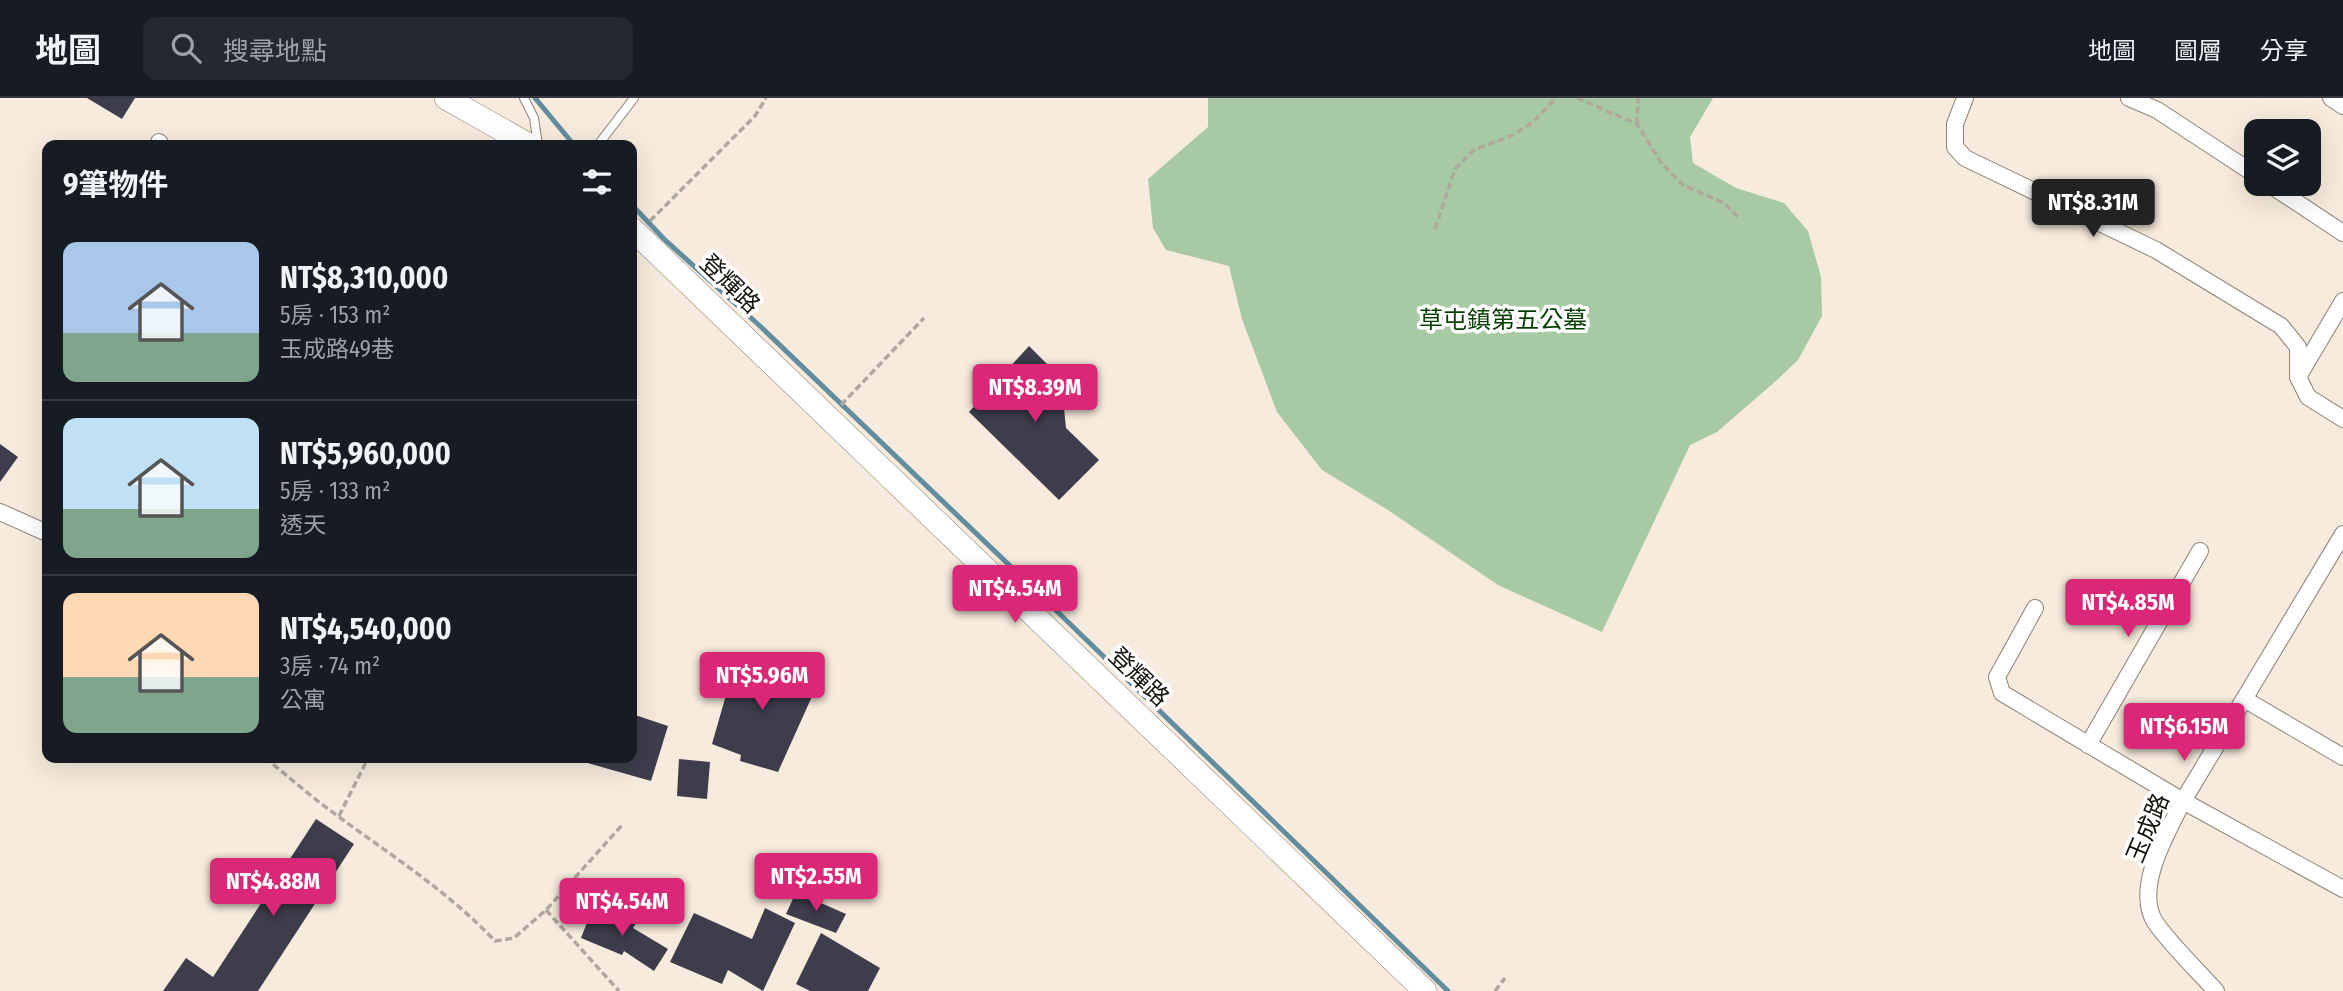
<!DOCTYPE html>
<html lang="zh-TW">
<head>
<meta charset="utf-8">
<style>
  :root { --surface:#171b24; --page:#242831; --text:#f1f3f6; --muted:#9ea1a6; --line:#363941; --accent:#db2777 }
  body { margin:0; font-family:"Fira Sans Condensed","Noto Sans TC",sans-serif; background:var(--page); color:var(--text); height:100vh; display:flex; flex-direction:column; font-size:26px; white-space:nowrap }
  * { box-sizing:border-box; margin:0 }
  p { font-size:23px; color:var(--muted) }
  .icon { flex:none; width:38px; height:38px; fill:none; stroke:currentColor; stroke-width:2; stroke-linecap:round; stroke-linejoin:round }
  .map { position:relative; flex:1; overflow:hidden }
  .drawer { position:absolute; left:42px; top:42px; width:595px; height:623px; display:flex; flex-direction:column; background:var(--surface); border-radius:14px; box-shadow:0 7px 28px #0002 }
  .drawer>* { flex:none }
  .fabs { position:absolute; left:2244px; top:21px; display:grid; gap:14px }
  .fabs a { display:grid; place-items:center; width:77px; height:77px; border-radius:14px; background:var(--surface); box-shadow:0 7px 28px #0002; font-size:35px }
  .price { position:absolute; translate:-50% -60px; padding:0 16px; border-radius:7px; background:var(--accent); color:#fff; font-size:23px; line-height:46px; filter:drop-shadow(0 2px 4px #0008) }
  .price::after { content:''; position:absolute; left:50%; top:42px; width:21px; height:16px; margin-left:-10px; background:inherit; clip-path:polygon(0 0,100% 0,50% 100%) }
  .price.current { background:#222; color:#fff }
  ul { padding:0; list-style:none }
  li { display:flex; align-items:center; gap:21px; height:175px; padding:0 21px }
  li+li { border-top:2px solid var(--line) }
  li span { display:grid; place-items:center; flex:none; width:196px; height:140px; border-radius:14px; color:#555 }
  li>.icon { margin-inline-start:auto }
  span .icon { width:84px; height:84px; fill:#fffc; stroke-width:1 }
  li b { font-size:30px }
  h2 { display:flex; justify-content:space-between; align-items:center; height:84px; padding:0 21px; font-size:30px }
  header { display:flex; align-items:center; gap:42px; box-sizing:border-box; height:98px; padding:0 35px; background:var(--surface); border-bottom:2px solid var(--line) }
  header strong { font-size:33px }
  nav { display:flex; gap:38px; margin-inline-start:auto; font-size:24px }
  .search { width:490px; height:63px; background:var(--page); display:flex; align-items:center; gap:18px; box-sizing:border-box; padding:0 24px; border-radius:14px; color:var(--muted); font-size:26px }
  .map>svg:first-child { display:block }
</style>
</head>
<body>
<header>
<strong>地圖</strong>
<div class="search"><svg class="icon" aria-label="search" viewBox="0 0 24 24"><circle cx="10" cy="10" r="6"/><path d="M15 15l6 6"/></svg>搜尋地點</div>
<nav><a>地圖</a><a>圖層</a><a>分享</a></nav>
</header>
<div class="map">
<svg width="2343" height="893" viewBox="0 0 2343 893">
  <rect width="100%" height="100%" fill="#f6ebdc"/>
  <polygon fill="#a7c9a3" points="1208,0 1713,0 1690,39 1693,65 1736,90 1784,105 1808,133 1821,179 1822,218 1798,262 1777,282 1717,334 1690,347 1602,534 1498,487 1388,412 1322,372 1277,314 1242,221 1229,168 1166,152 1153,130 1148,81 1208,29"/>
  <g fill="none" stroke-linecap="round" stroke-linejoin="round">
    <g stroke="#628d9f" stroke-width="5">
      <polyline points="535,0 574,47"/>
      <polyline points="632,107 664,141 760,228 1032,489 1448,893"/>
    </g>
  </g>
  <g fill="#3d3d4b">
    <polygon points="87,0 135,0 122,21"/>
    <polygon points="1029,248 1061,280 1066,330 1099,362 1059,402 969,314"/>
    <polygon points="0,346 18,359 0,384"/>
    <polygon points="738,555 759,564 763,559 775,568 781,563 814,594 778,674 740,663 741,657 712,646"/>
    <polygon points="632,616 668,628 651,683 584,664 585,660 632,660"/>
    <polygon points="679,661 710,664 707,701 677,698"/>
    <polygon points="316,721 354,746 258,893 163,893 186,860 213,879"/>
    <polygon points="796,794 846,816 836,835 786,816"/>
    <polygon points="594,807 636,825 633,830 668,851 654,873 624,853 622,857 581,840"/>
    <polygon points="765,810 795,825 763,893 728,872 722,886 670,864 694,815 752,841"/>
    <polygon points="821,835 880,870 868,893 810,893 796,886"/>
  </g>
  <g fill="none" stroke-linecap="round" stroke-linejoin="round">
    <g stroke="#8c8274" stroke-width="10">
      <g id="lane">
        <polyline points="524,0 534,20 538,47"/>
        <polyline points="598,47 634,0"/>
      </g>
    </g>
    <g stroke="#8c8274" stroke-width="18">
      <g id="street">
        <polyline points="1965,0 1955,26 1955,49 1965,60 2156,152 2281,228 2298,249 2298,279 2308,299 2343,321"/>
        <polyline points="2129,0 2157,12 2256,77"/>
        <polyline points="2331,0 2343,8"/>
        <polyline points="159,44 161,47"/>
        <polyline points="2269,86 2343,135"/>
        <polyline points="2298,279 2343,203"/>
        <polyline points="0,414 47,435"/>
        <polyline points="2035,510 1997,579 2002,595 2183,703 2343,791"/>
        <polyline points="2244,601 2343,659"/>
        <polyline points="2088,647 2200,453"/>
        <path d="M 2216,893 C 2198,873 2169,845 2155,824 C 2134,790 2167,735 2183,703 L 2343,436"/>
      </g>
    </g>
    <g stroke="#8c8274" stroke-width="24">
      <g id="secondary">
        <polyline points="446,0 529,47"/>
        <polyline points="632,131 1425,893"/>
      </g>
    </g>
    <g stroke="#b0a89c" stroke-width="3.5" stroke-dasharray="7 3.5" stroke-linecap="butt">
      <polyline points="1577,0 1637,26 1662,66 1683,87 1724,105 1739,120"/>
      <polyline points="1637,26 1638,0"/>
      <polyline points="650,123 755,18 766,0"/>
      <polyline points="1435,131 1455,71 1474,52 1513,37 1533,24 1556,0"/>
      <polyline points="841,307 924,220"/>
      <path d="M 265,660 C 283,674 301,690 319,704 C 379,750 443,788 495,843 L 514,840 L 546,812 L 623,726"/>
      <polyline points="339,718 368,660"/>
      <polyline points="546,812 619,893"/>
      <polyline points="1495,893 1505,880"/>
    </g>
    <use href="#lane" stroke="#fff" stroke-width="8"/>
    <use href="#street" stroke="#fff" stroke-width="16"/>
    <use href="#secondary" stroke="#fff" stroke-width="23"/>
  </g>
  <g text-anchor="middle" stroke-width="7" stroke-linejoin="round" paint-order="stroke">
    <g font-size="24" fill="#16130d" stroke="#fff">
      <text transform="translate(730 186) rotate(44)" y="8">登輝路</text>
      <text transform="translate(1139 579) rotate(44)" y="8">登輝路</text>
      <text transform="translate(2148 730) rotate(-67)" y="8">玉成路</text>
    </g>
    <g font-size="24" fill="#053f00" stroke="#fff">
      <text x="1503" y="230">草屯鎮第五公墓</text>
    </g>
  </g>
</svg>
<div class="fabs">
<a><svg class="icon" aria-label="layers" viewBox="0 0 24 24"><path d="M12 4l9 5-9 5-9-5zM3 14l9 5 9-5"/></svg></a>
</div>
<b class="price current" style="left:2093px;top:141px">NT$8.31M</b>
<b class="price" style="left:1035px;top:326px">NT$8.39M</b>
<b class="price" style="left:1015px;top:527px">NT$4.54M</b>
<b class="price" style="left:2128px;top:541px">NT$4.85M</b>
<b class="price" style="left:762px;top:614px">NT$5.96M</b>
<b class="price" style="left:2184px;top:665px">NT$6.15M</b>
<b class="price" style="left:816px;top:815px">NT$2.55M</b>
<b class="price" style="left:273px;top:820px">NT$4.88M</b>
<b class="price" style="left:622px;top:840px">NT$4.54M</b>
<section class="drawer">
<h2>9筆物件<svg class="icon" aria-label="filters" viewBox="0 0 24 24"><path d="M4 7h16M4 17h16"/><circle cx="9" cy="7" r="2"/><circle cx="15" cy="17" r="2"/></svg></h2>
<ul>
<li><span style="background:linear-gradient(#a9c7e8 65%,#7fa58c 0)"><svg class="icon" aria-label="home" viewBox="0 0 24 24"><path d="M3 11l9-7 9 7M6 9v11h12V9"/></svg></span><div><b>NT$8,310,000</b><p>5房 · 153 m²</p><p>玉成路49巷</p></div></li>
<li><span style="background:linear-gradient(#bfe0f5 65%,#7fa58c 0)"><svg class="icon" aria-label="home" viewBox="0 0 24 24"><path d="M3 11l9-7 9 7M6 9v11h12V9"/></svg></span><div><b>NT$5,960,000</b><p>5房 · 133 m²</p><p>透天</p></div></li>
<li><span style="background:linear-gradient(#ffd9b3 60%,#7fa58c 0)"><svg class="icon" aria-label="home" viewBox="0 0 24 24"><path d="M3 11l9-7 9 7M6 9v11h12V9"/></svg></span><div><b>NT$4,540,000</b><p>3房 · 74 m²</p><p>公寓</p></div></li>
</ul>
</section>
</div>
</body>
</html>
